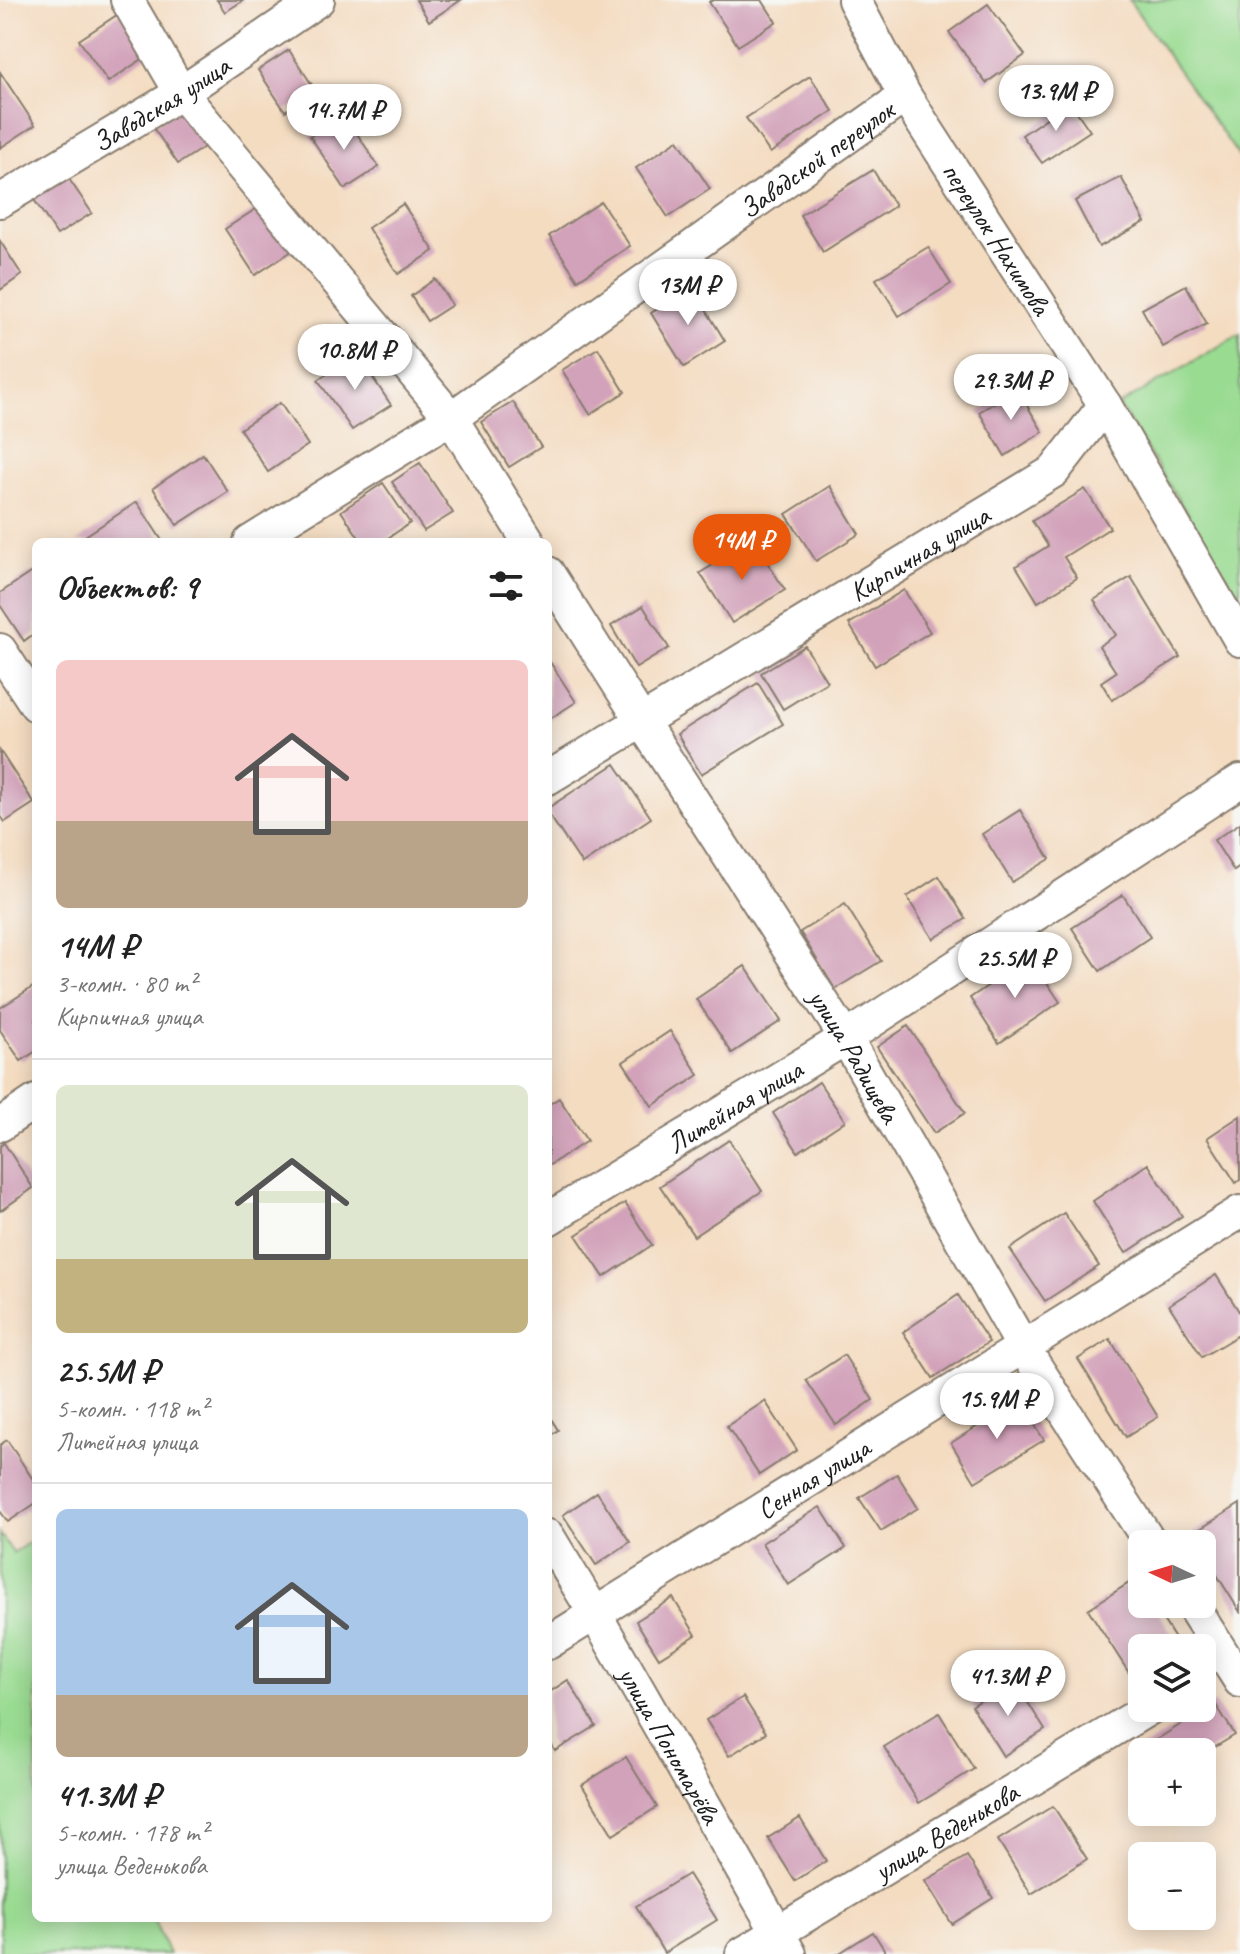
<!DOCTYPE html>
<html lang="ru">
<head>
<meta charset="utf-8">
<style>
  :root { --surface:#fff; --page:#f2f2f2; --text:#222; --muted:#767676; --line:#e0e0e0; --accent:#ea580c }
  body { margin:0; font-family:Caveat,sans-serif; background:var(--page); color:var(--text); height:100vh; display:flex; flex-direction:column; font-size:30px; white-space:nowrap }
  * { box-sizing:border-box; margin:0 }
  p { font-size:26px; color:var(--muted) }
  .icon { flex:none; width:44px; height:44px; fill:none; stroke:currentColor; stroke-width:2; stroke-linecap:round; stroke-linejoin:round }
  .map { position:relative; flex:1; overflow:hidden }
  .drawer { position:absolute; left:32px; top:538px; width:520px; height:1384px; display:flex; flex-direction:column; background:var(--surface); border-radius:12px; box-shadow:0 4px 20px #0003 }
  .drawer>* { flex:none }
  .needle { width:52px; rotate:274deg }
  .fabs { position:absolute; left:1128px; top:1530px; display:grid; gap:16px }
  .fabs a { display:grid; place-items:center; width:88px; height:88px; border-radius:12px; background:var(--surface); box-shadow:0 4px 20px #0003; font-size:40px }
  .price { position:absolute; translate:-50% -68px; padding:0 18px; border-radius:28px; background:#fff; color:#222; font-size:26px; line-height:52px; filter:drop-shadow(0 2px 4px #0008) }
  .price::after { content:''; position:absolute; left:50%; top:48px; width:24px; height:18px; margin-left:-12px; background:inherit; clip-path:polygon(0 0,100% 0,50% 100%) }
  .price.on { background:var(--accent); color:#fff }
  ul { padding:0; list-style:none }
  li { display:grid; align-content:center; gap:16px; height:424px; padding:0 24px }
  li+li { border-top:2px solid var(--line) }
  li span { display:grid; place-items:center; height:248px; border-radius:12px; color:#555 }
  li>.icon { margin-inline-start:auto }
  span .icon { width:144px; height:144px; fill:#fffc; stroke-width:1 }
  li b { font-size:34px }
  h2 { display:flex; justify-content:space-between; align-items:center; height:96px; padding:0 24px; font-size:34px }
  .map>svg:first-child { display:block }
</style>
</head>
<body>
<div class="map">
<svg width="1240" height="1954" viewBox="0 0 1240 1954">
  <rect width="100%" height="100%" fill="#f6f6f2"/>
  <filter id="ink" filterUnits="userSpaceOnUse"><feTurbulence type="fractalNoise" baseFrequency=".0125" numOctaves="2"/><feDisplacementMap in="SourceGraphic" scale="16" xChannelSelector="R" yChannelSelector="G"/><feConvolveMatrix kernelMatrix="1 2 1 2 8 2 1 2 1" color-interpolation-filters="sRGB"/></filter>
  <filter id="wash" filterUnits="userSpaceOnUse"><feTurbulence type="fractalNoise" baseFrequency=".006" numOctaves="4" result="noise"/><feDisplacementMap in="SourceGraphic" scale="32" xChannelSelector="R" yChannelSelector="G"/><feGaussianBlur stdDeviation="1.8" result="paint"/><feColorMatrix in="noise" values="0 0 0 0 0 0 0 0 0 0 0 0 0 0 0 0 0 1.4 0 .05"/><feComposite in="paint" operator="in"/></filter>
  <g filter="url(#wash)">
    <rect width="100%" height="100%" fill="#f4dcc1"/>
    <g fill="#9adb92" stroke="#5b7c57" stroke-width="2">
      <polygon points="1129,0 1240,0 1240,158"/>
      <polygon points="1240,334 1240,598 1119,405"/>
      <polygon points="0,1534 13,1553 36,1538 36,1918 153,1918 169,1954 0,1954"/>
    </g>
    <g id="blocks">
      <g fill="#d2a2ba">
        <polygon points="217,0 244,0 225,12"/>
        <polygon points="416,0 461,0 429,21"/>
        <polygon points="713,0 762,0 776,22 738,46 709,2"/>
        <polygon points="988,4 1025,55 986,83 949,32"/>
        <polygon points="123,11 151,53 108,82 79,40"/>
        <polygon points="289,50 316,91 285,111 258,70"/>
        <polygon points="0,72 35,125 0,148"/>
        <polygon points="810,76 833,111 770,153 746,118"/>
        <polygon points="198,96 224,134 178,164 152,126"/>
        <polygon points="1070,102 1090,131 1042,163 1022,135"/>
        <polygon points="344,114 379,167 345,189 310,136"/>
        <polygon points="678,140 710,189 668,217 636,168"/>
        <polygon points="873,170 895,206 823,252 800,215"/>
        <polygon points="67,176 92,213 57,235 33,198"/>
        <polygon points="1121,177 1145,222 1099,247 1075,201"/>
        <polygon points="601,202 630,246 578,280 549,236"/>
        <polygon points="265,203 295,249 255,275 225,229"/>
        <polygon points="403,204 434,251 398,274 368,228"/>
        <polygon points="0,241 22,275 0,290"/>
        <polygon points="928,247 951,284 899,316 876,279"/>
        <polygon points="435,279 452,305 427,321 411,296"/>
        <polygon points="1186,285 1207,324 1163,347 1142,309"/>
        <polygon points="692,287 725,341 684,367 651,313"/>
        <polygon points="598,348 625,392 590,414 562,370"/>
        <polygon points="357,354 391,405 352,430 318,380"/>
        <polygon points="1017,389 1043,432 1005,456 979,412"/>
        <polygon points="513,402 541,447 509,467 481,422"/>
        <polygon points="280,403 308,445 268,472 240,429"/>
        <polygon points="203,454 228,492 177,525 153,488"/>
        <polygon points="420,463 453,513 424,531 392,482"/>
        <polygon points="383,483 410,523 382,542 362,542 341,511"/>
        <polygon points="830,486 859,534 816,561 786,514"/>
        <polygon points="1085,489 1110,528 1064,557 1077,578 1038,602 1016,566 1048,546 1032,521"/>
        <polygon points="137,502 163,542 76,542"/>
        <polygon points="753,540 785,590 732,623 700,573"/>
        <polygon points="33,571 36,575 36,632 24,641 0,605 0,593"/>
        <polygon points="1131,577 1180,657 1112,700 1101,682 1116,672 1099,646 1116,635 1094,600"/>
        <polygon points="904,590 930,632 875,666 849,624"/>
        <polygon points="643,606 669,648 636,668 611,626"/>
        <polygon points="805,646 827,682 783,709 761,673"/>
        <polygon points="548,659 576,702 548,720"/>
        <polygon points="758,683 783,724 701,774 677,734"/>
        <polygon points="0,751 34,803 5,822 0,815"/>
        <polygon points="615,764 651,818 582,864 548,813 548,808"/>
        <polygon points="1020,810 1050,859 1012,882 982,834"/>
        <polygon points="1240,823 1240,867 1234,871 1214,840"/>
        <polygon points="939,876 966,919 933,939 907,897"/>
        <polygon points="1123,895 1150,937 1100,971 1072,928"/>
        <polygon points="845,904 881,961 835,989 800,932"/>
        <polygon points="1030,957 1060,1002 999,1043 970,998"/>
        <polygon points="745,966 781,1021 732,1053 696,999"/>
        <polygon points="36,985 36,1051 21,1061 0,1030 0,1008"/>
        <polygon points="908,1026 965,1113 934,1133 877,1047"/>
        <polygon points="670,1031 699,1075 652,1106 623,1062"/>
        <polygon points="819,1082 845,1121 798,1152 773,1113"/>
        <polygon points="559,1098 587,1141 548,1166 548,1105"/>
        <polygon points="1240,1116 1240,1180 1236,1183 1207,1138"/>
        <polygon points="729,1140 762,1191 694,1236 660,1186"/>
        <polygon points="4,1143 33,1188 0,1211 0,1146"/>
        <polygon points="1148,1164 1182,1216 1126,1253 1093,1201"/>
        <polygon points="625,1203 652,1245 604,1277 576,1235"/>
        <polygon points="1064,1213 1099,1266 1045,1301 1010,1249"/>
        <polygon points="1216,1275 1240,1313 1240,1334 1202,1357 1169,1305"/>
        <polygon points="958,1295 989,1342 933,1378 903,1332"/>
        <polygon points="1110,1339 1158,1417 1126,1437 1078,1359"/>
        <polygon points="844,1355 873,1400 836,1425 806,1380"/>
        <polygon points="1019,1400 1044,1440 975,1482 951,1443"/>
        <polygon points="765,1401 797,1450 759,1475 727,1426"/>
        <polygon points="548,1414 558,1430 548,1437"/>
        <polygon points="7,1440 36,1484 36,1503 8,1522 0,1511 0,1445"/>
        <polygon points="897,1474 918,1508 881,1531 859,1498"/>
        <polygon points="597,1492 630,1542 596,1565 563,1515"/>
        <polygon points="1240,1504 1240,1612 1202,1551 1202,1544 1198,1544 1192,1534"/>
        <polygon points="820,1507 846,1548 788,1585 762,1543"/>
        <polygon points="1137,1578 1142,1586 1142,1604 1153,1604 1177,1642 1168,1648 1142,1648 1142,1665 1129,1673 1088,1609"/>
        <polygon points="673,1598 696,1635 659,1658 636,1621"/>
        <polygon points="568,1680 596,1726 555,1751 548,1739 548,1693"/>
        <polygon points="1014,1680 1045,1730 1003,1756 972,1706"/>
        <polygon points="743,1697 766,1733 729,1756 706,1720"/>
        <polygon points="1215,1703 1235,1735 1202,1755 1202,1752 1142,1752 1142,1771 1132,1755"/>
        <polygon points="939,1713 974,1769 919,1803 884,1747"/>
        <polygon points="626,1757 657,1807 613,1835 582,1785"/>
        <polygon points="1053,1806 1087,1859 1031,1894 998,1840"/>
        <polygon points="800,1818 826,1861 795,1881 768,1838"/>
        <polygon points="967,1856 993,1898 952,1924 925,1881"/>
        <polygon points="688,1874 717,1920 664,1953 636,1906"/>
        <polygon points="873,1932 887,1954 838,1954"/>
      </g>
    </g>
  </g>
  <g filter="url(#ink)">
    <use href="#blocks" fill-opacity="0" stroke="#887c6e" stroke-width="2"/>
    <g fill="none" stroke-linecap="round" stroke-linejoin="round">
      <g stroke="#887c6e" stroke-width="36">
        <g id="minor">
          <polyline points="127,0 181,93 451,418 529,542"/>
          <path id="s1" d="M 854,0 L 905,96 L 1105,405 L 1240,640"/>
          <path id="s2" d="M 0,201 L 181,93 L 318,0"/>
          <path id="s3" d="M 250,542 L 451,418 L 905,96"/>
          <path id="s4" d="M 548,573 L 641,720 L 846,1038 L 1023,1347 L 1151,1544"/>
          <polyline points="0,650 36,705"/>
          <path id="s5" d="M 548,778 L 1054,471 L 1105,405"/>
          <polyline points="0,1125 36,1101"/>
          <path id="s6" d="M 548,1219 L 846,1038 L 1240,781"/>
          <path id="s7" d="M 548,1536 L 595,1614 L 790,1954"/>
          <polyline points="1191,1604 1240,1681"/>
          <path id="s8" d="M 548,1643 L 1240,1212"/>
          <path id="s9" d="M 742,1954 L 1150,1708"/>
        </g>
      </g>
      <use href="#minor" stroke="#fff" stroke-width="32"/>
    </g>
  </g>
  <g text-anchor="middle" stroke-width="6" stroke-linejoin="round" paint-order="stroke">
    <g font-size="28" fill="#1c1c1c" stroke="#f6f6f2">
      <text dy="10" stroke="none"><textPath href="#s2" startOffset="188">Заводская улица</textPath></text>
      <text dy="10" stroke="none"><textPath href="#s3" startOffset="684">Заводской переулок</textPath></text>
      <text dy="10" stroke="none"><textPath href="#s1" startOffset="278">переулок Нахимова</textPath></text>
      <text dy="10" stroke="none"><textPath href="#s5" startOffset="434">Кирпичная улица</textPath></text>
      <text dy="10" stroke="none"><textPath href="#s4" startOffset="572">улица Радищева</textPath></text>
      <text dy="10" stroke="none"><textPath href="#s6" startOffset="218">Литейная улица</textPath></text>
      <text dy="10" stroke="none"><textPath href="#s8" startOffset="312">Сенная улица</textPath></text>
      <text dy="10" stroke="none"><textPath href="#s7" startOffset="242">улица Пономарёва</textPath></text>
      <text dy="10" stroke="none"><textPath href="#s9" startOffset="238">улица Веденькова</textPath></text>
    </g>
  </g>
</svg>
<div class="fabs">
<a><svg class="needle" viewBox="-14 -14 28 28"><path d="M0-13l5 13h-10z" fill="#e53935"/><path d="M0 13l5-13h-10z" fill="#767676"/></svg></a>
<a><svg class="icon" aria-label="layers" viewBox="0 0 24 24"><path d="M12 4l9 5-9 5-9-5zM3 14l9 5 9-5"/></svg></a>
<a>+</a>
<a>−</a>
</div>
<b class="price" style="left:1056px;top:133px">13.9M ₽</b>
<b class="price" style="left:344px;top:152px">14.7M ₽</b>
<b class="price" style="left:688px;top:327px">13M ₽</b>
<b class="price" style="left:355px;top:392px">10.8M ₽</b>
<b class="price" style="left:1011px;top:422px">29.3M ₽</b>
<b class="price on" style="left:742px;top:582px">14M ₽</b>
<b class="price" style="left:1015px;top:1000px">25.5M ₽</b>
<b class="price" style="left:997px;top:1441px">15.9M ₽</b>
<b class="price" style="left:1008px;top:1718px">41.3M ₽</b>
<section class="drawer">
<h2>Объектов: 9<svg class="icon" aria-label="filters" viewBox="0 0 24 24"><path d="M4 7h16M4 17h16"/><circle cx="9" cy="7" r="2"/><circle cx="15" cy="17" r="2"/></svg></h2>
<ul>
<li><span style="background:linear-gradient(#f6c9c9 65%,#b9a48a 0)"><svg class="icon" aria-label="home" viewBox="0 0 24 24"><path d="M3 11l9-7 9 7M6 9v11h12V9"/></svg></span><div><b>14M ₽</b><p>3-комн. · 80 m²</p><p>Кирпичная улица</p></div></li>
<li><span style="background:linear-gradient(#dfe7d0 70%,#c2b280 0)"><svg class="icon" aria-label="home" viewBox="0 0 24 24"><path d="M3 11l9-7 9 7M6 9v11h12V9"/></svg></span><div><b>25.5M ₽</b><p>5-комн. · 118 m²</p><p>Литейная улица</p></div></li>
<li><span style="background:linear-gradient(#a9c7e8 75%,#b9a48a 0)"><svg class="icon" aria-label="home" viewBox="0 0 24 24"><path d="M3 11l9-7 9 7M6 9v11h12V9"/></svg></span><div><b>41.3M ₽</b><p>5-комн. · 178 m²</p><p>улица Веденькова</p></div></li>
</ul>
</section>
</div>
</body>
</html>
